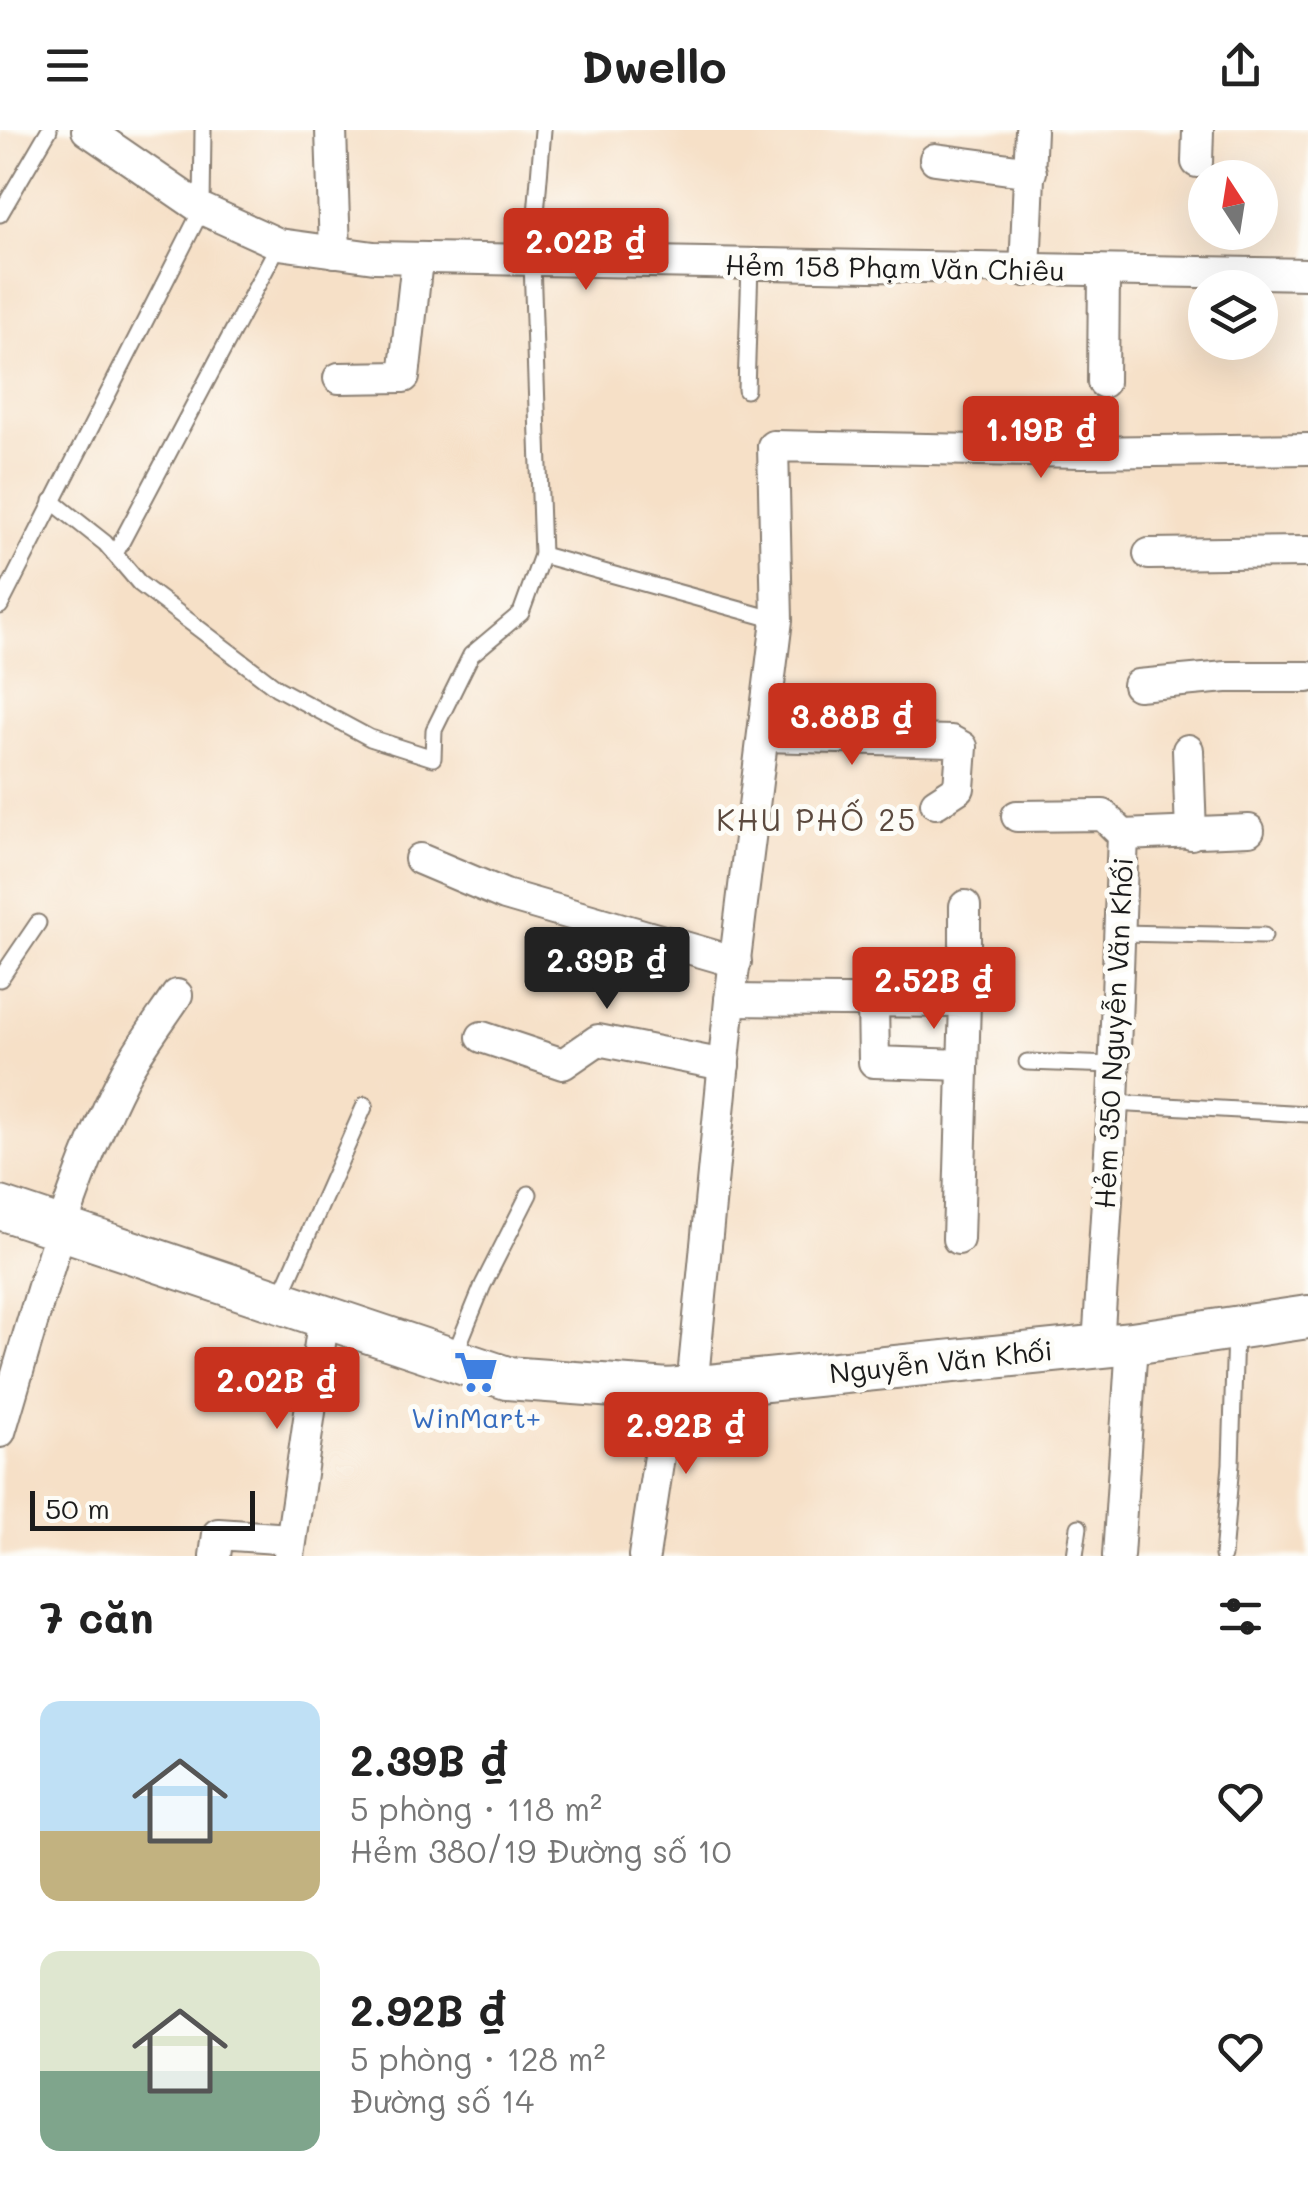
<!DOCTYPE html>
<html lang="vi">
<head>
<meta charset="utf-8">
<style>
  :root { --surface:#fff; --page:#f6f6f6; --text:#222; --muted:#767676; --accent:#c8321e }
  body { margin:0; font-family:Mali,sans-serif; background:var(--page); color:var(--text); height:100vh; display:flex; flex-direction:column; font-size:38px; white-space:nowrap }
  * { box-sizing:border-box; margin:0 }
  p { font-size:32px; color:var(--muted) }
  .icon { flex:none; width:55px; height:55px; fill:none; stroke:currentColor; stroke-width:2; stroke-linecap:round; stroke-linejoin:round }
  .map { position:relative; height:1426px; overflow:hidden }
  .drawer { display:flex; flex-direction:column; background:var(--surface); flex:1 }
  .drawer>* { flex:none }
  .needle { width:65px; rotate:348deg }
  .controls { position:absolute; left:1188px; top:30px; display:grid; gap:20px }
  .controls a { display:grid; place-items:center; width:90px; height:90px; border-radius:50%; background:var(--surface); box-shadow:0 10px 40px #0002; font-size:50px }
  .scale { position:absolute; left:30px; bottom:25px; width:225px; box-sizing:border-box; padding-left:10px; border:5px solid #1c1c1c; border-top:0; font-size:28px; line-height:35px; white-space:nowrap; color:#1c1c1c; -webkit-text-stroke:8px #fdfcf7; paint-order:stroke }
  .price { position:absolute; translate:-50% -85px; padding:0 22px; border-radius:10px; background:var(--accent); color:#fff; font-size:32px; line-height:65px; filter:drop-shadow(0 2px 5px #0008) }
  .price::after { content:''; position:absolute; left:50%; top:60px; width:30px; height:22px; margin-left:-15px; background:inherit; clip-path:polygon(0 0,100% 0,50% 100%) }
  .price.selected { background:#222; color:#fff }
  ul { padding:0; list-style:none }
  li { display:flex; align-items:center; gap:30px; height:250px; padding:0 40px }
  li span { display:grid; place-items:center; flex:none; width:280px; height:200px; border-radius:20px; color:#555 }
  li>.icon { margin-inline-start:auto }
  span .icon { width:120px; height:120px; fill:#fffc; stroke-width:1 }
  li b { font-size:42px }
  h2 { display:flex; justify-content:space-between; align-items:center; height:120px; padding:0 40px; font-size:42px }
  header { display:flex; justify-content:space-between; align-items:center; height:130px; padding:0 40px; background:var(--surface); font-size:45px; font-weight:800 }
  .map>svg:first-child { display:block }
</style>
</head>
<body>
<header><svg class="icon" aria-label="menu" viewBox="0 0 24 24"><path d="M4 6h16M4 12h16M4 18h16"/></svg>Dwello<svg class="icon" aria-label="share" viewBox="0 0 24 24"><path d="M12 15V3M7 8l5-5 5 5M5 13v7h14v-7"/></svg></header>
<div class="map">
<svg width="1308" height="1426" viewBox="0 0 1308 1426">
  <rect width="100%" height="100%" fill="#fdfcf7"/>
  <filter id="ink" filterUnits="userSpaceOnUse"><feTurbulence type="fractalNoise" baseFrequency=".01" numOctaves="2"/><feDisplacementMap in="SourceGraphic" scale="20" xChannelSelector="R" yChannelSelector="G"/><feConvolveMatrix kernelMatrix="1 2 1 2 8 2 1 2 1" color-interpolation-filters="sRGB"/></filter>
  <filter id="wash" filterUnits="userSpaceOnUse"><feTurbulence type="fractalNoise" baseFrequency=".0048" numOctaves="4" result="noise"/><feDisplacementMap in="SourceGraphic" scale="40" xChannelSelector="R" yChannelSelector="G"/><feGaussianBlur stdDeviation="2.25" result="paint"/><feColorMatrix in="noise" values="0 0 0 0 0 0 0 0 0 0 0 0 0 0 0 0 0 1.4 0 .05"/><feComposite in="paint" operator="in"/></filter>
  <g filter="url(#wash)">
    <rect width="100%" height="100%" fill="#f6e0c7"/>
  </g>
  <g filter="url(#ink)">
    <g fill="none" stroke-linecap="round" stroke-linejoin="round">
      <g stroke="#897e72" stroke-width="19">
        <g id="lane">
          <polyline points="0,84 49,0"/>
          <polyline points="746,260 750,135"/>
          <polyline points="52,371 105,413 140,454 277,558 370,608 433,628 434,600 471,525 521,483 542,425 532,132 543,0"/>
          <polyline points="115,424 279,114"/>
          <polyline points="542,425 777,490"/>
          <polyline points="0,476 202,79 203,0"/>
          <polyline points="1120,803 1264,806"/>
          <polyline points="0,849 38,793"/>
          <polyline points="1027,932 1114,935"/>
          <polyline points="1113,973 1308,984"/>
          <polyline points="280,1168 365,975"/>
          <polyline points="454,1226 483,1155 529,1064"/>
          <polyline points="1075,1426 1079,1397"/>
          <polyline points="1223,1426 1231,1334 1235,1200"/>
        </g>
      </g>
      <g stroke="#897e72" stroke-width="34">
        <g id="street">
          <polyline points="87,0 202,79 279,114 374,127 1308,144"/>
          <polyline points="331,0 335,122"/>
          <polyline points="935,29 1031,42"/>
          <polyline points="1197,32 1198,0"/>
          <polyline points="1025,141 1031,0"/>
          <polyline points="339,248 404,247 417,130"/>
          <polyline points="1103,252 1104,141"/>
          <polyline points="1149,424 1308,422"/>
          <polyline points="1138,555 1226,547 1308,547"/>
          <polyline points="764,606 951,611 962,617 959,658 936,673"/>
          <polyline points="1188,620 1191,704"/>
          <polyline points="1017,686 1103,685 1123,705 1113,973 1098,1216"/>
          <polyline points="1123,705 1249,700"/>
          <polyline points="420,729 505,765 736,832"/>
          <polyline points="730,870 965,872 958,1109"/>
          <polyline points="873,871 874,932 963,935"/>
          <polyline points="965,872 965,776"/>
          <polyline points="482,907 563,934 598,910 724,935"/>
          <polyline points="692,1258 730,870 777,490 773,316 1083,322 1308,319"/>
          <path d="M 0,1302 C 36,1183 66,1059 123,948 C 138,919 159,892 177,865"/>
          <polyline points="215,1426 218,1404 291,1409"/>
          <polyline points="289,1426 324,1186"/>
          <polyline points="644,1426 669,1260"/>
          <polyline points="1118,1426 1132,1213"/>
        </g>
      </g>
      <g stroke="#897e72" stroke-width="46">
        <polyline id="secondary" points="0,1078 507,1248 669,1260 1132,1213 1308,1187"/>
      </g>
      <use href="#lane" stroke="#fff" stroke-width="15"/>
      <use href="#street" stroke="#fff" stroke-width="30"/>
      <use href="#secondary" stroke="#fff" stroke-width="42"/>
    </g>
  </g>
  <defs>
    <g id="supermarket-bare" transform="scale(3.45)"><path d="M-6-5.5h2.5l.6 2H6L4.5 2H-2.5L-4.4-4H-6ZM-1.5 3.2a1.3 1.3 0 1 0 .1 0ZM3 3.2a1.3 1.3 0 1 0 .1 0Z" fill="#3f7fe0" stroke="#fdfcf7" stroke-width="2.5" paint-order="stroke"/></g>
  </defs>
  <g fill-rule="evenodd">
    <use href="#supermarket-bare" x="476" y="1242"/>
  </g>
  <g text-anchor="middle" stroke-width="10" stroke-linejoin="round" paint-order="stroke">
    <g font-size="28" fill="#1c1c1c" stroke="#fdfcf7">
      <text transform="translate(895 138) rotate(1)" y="10">Hẻm 158 Phạm Văn Chiêu</text>
      <text transform="translate(1114 903) rotate(-87)" y="10">Hẻm 350 Nguyễn Văn Khối</text>
      <text transform="translate(941 1232) rotate(-6)" y="10">Nguyễn Văn Khối</text>
    </g>
    <g font-size="28" fill="#366cbe" stroke="#fdfcf7">
      <text x="476" y="1298">WinMart+</text>
    </g>
    <g font-size="30" letter-spacing="2.5" fill="#5c4a3f" stroke="#fdfcf7">
      <text x="817" y="701">KHU PHỐ 25</text>
    </g>
  </g>
</svg>
<div class="controls">
<a><svg class="needle" viewBox="-14 -14 28 28"><path d="M0-13l5 13h-10z" fill="#e53935"/><path d="M0 13l5-13h-10z" fill="#767676"/></svg></a>
<a><svg class="icon" aria-label="layers" viewBox="0 0 24 24"><path d="M12 4l9 5-9 5-9-5zM3 14l9 5 9-5"/></svg></a>
</div>
<div class="scale">50 m</div>
<b class="price" style="left:586px;top:163px">2.02B ₫</b>
<b class="price" style="left:1041px;top:351px">1.19B ₫</b>
<b class="price" style="left:852px;top:638px">3.88B ₫</b>
<b class="price selected" style="left:607px;top:882px">2.39B ₫</b>
<b class="price" style="left:934px;top:902px">2.52B ₫</b>
<b class="price" style="left:277px;top:1302px">2.02B ₫</b>
<b class="price" style="left:686px;top:1347px">2.92B ₫</b>
</div>
<section class="drawer">
<h2>7 căn<svg class="icon" aria-label="filters" viewBox="0 0 24 24"><path d="M4 7h16M4 17h16"/><circle cx="9" cy="7" r="2"/><circle cx="15" cy="17" r="2"/></svg></h2>
<ul>
<li><span style="background:linear-gradient(#bfe0f5 65%,#c2b280 0)"><svg class="icon" aria-label="home" viewBox="0 0 24 24"><path d="M3 11l9-7 9 7M6 9v11h12V9"/></svg></span><div><b>2.39B ₫</b><p>5 phòng · 118 m²</p><p>Hẻm 380/19 Đường số 10</p></div><svg class="icon" aria-label="heart" viewBox="0 0 24 24"><path d="M12 20l-8-8c-3-5 5-10 8-4 3-6 11-1 8 4z"/></svg></li>
<li><span style="background:linear-gradient(#dfe7d0 60%,#7fa58c 0)"><svg class="icon" aria-label="home" viewBox="0 0 24 24"><path d="M3 11l9-7 9 7M6 9v11h12V9"/></svg></span><div><b>2.92B ₫</b><p>5 phòng · 128 m²</p><p>Đường số 14</p></div><svg class="icon" aria-label="heart" viewBox="0 0 24 24"><path d="M12 20l-8-8c-3-5 5-10 8-4 3-6 11-1 8 4z"/></svg></li>
</ul>
</section>
</body>
</html>
